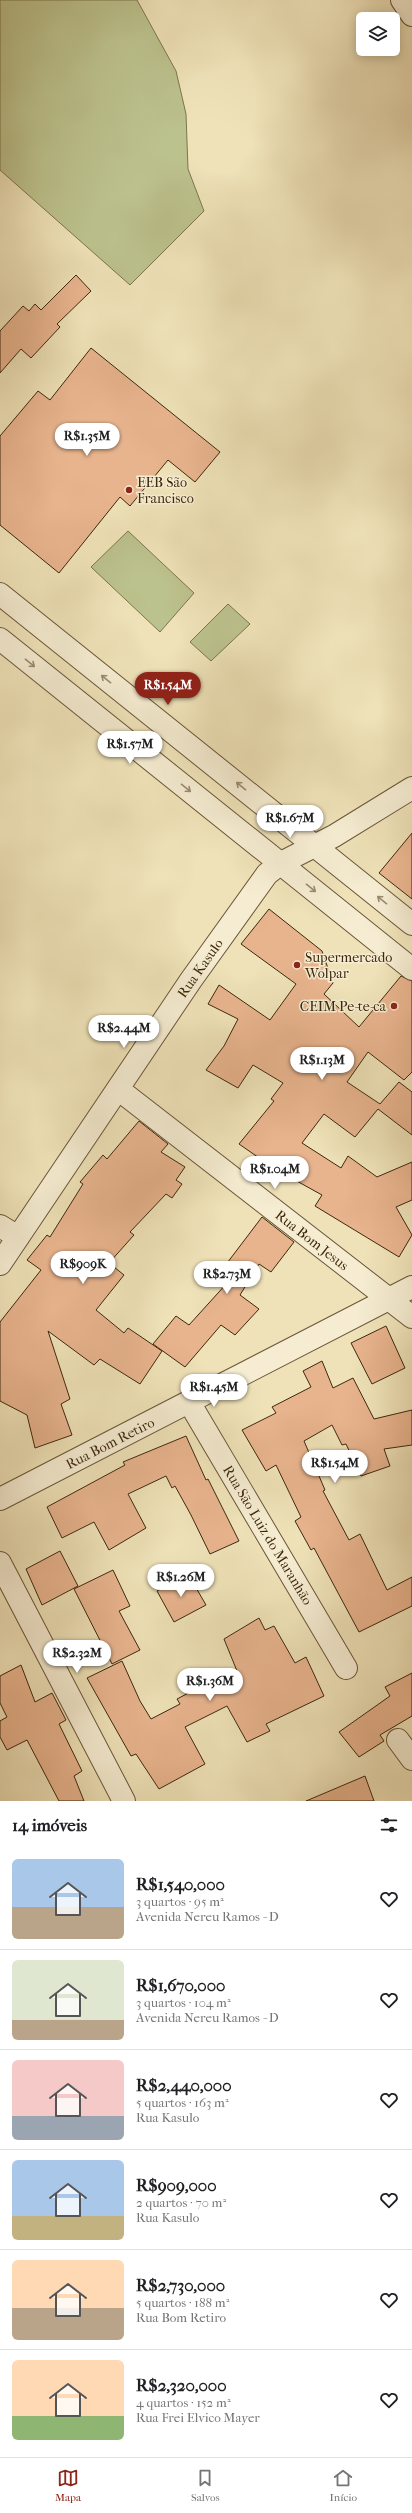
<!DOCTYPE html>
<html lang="pt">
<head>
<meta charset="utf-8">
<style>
  :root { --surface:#fff; --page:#f2f2f2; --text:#202124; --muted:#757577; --line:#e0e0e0; --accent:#8f2418 }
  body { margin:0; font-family:"IM FELL French Canon",serif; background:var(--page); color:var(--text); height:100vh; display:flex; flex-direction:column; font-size:15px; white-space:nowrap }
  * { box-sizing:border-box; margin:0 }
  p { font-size:13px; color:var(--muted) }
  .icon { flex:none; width:22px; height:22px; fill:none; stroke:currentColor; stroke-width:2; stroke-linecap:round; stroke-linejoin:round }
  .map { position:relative; height:1801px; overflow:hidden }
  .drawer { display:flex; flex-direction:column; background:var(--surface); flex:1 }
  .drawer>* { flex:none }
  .controls { position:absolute; left:356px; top:12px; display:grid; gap:8px }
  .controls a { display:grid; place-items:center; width:44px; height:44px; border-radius:6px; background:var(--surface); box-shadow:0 2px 10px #0003; font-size:20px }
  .price { position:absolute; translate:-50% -34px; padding:0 9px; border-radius:14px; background:#fff; color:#222; font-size:13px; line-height:26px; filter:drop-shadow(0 1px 2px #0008) }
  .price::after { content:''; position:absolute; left:50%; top:24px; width:12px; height:9px; margin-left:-6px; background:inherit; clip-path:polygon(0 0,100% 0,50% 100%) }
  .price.selected { background:var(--accent); color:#fff }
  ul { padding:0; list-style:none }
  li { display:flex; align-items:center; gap:12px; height:100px; padding:0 12px }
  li+li { border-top:1px solid var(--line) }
  li span { display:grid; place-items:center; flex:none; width:112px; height:80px; border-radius:6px; color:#555 }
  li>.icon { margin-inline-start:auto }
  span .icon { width:48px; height:48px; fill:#fffc; stroke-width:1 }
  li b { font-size:17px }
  h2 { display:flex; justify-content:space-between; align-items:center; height:48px; padding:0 12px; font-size:17px }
  .tabs { display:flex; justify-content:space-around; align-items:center; height:56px; border-top:1px solid var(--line); background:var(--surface); font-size:11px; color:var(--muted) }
  .tabs a { display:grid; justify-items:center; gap:2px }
  .tabs .selected { color:var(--accent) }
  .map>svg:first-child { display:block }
</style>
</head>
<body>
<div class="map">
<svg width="412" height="1801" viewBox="0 0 412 1801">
  <rect width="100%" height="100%" fill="#efe2b8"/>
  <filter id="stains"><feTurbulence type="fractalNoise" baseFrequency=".005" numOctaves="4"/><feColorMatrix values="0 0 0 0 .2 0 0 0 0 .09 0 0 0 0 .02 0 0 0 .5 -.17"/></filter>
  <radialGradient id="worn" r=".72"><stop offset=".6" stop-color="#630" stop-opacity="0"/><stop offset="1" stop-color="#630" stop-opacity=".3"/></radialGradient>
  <g fill="#bcc28d" stroke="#7c754d">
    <polygon points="0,0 137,0 176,71 186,114 188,169 204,211 130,285 0,170"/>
    <polygon points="128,531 194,593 160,632 91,567"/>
    <polygon points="228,604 250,624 211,661 190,642"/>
  </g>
  <g fill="#e8b48e" stroke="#3d280d">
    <polygon points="76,275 91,291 57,324 60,327 31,358 21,349 0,373 0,331 23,306 29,311 35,304 41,310"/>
    <polygon points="91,348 220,452 195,482 168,460 130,506 120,497 59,573 0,525 0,436 38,391 50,400"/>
    <polygon points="412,833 412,899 379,873"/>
    <polygon points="269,909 322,951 333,983 324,994 359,1027 401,976 412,981 412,1072 404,1080 368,1052 347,1082 380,1104 399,1082 412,1092 412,1135 378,1109 355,1137 324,1114 302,1143 341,1168 348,1156 377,1177 412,1162 412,1200 396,1207 412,1235 399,1257 315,1206 322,1195 275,1169 239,1144 274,1101 271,1099 283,1083 253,1065 238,1088 206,1070 224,1046 238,1019 208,1004 219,985 270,1020 296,984 241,944"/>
    <polygon points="139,1121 168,1144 161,1152 185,1167 176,1180 182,1184 172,1198 166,1194 130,1232 134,1235 109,1263 124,1275 96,1310 124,1333 128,1328 162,1351 140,1384 100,1359 94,1365 48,1331 70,1399 61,1404 72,1435 35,1448 27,1415 0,1401 0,1322 41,1270 27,1260 47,1235 50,1237 83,1184 80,1182 103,1155 107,1159"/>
    <polygon points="262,1217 294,1242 271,1272 259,1264 240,1295 259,1309 235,1335 221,1325 185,1367 153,1344 176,1316 189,1325 228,1282 218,1275"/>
    <polygon points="386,1326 405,1368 372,1384 351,1343"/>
    <polygon points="322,1361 333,1388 353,1378 374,1419 412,1410 412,1445 384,1449 390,1466 361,1476 346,1444 342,1445 332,1425 304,1441 325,1490 323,1491 349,1540 360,1534 387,1590 412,1577 412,1606 359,1632 314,1548 311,1550 295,1521 301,1517 276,1465 266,1471 242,1430 276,1413 272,1407 311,1387 303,1371"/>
    <polygon points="186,1436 206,1480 208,1479 239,1541 210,1554 191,1515 175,1486 172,1488 166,1476 128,1494 146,1528 109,1550 94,1522 62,1538 47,1507 125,1465 123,1462"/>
    <polygon points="60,1551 78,1586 42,1605 26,1569"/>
    <polygon points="113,1570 130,1606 119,1611 140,1650 112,1664 74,1589"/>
    <polygon points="188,1574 206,1605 174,1622 157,1591"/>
    <polygon points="259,1618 265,1630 274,1626 295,1663 306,1657 324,1696 266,1724 270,1731 247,1742 227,1706 185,1727 205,1764 159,1789 136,1754 131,1756 87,1678 122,1661 140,1701 151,1719 180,1704 177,1699 200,1687 201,1689 237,1671 224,1639"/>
    <polygon points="21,1665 35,1702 52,1693 66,1720 59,1724 82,1771 74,1776 84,1801 59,1801 27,1740 7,1750 0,1737 0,1721 7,1717 0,1703 0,1676"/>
    <polygon points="412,1673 412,1716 380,1735 384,1741 359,1757 339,1732 390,1696 385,1687"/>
    <polygon points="365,1776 374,1801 306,1801"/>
  </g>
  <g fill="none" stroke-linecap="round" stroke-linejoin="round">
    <g stroke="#6a5638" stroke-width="24">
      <g id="minor">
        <polyline points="402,0 412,15"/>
        <polyline points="0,594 412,924"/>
        <polyline points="0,639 412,969"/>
        <polyline points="118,1089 412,1317"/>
        <polyline points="0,1226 18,1237"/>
        <polyline points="0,1264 191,980 267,874 281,863 334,836 412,788"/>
        <polyline points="189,1402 346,1668"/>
        <polyline points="0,1499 412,1287"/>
        <polyline points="0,1563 124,1801"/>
        <polyline points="398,1740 412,1759"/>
      </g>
    </g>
    <use href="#minor" stroke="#f5ecd1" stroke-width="22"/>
  </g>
  <defs><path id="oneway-shaft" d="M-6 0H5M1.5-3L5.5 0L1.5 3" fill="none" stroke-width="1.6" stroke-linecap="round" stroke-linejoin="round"/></defs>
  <g stroke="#998a6f">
    <use href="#oneway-shaft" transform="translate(30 663) rotate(39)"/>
    <use href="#oneway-shaft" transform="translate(106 679) rotate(-141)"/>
    <use href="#oneway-shaft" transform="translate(241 786) rotate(-141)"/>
    <use href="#oneway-shaft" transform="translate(186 788) rotate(39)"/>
    <use href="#oneway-shaft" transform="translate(311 888) rotate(39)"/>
    <use href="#oneway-shaft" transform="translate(382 900) rotate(-141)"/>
  </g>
  <g fill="#8f2418" stroke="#f5ecd1" stroke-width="1.5">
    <circle cx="129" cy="490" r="4"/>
    <circle cx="297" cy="965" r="4"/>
    <circle cx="394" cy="1006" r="4"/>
  </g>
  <g text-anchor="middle" stroke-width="3" stroke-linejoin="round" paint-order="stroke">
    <g font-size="14" fill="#3d280d" stroke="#f5ecd1" text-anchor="start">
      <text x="137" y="487">EEB São<tspan x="137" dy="16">Francisco</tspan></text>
      <text x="305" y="962">Supermercado<tspan x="305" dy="16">Wolpar</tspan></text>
      <text x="386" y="1011" text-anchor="end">CEIM Pe-te-ca</text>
    </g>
    <g font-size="14" fill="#3d280d" stroke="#f5ecd1">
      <text transform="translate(200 968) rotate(-55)" y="5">Rua Kasulo</text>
      <text transform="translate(312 1240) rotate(38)" y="5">Rua Bom Jesus</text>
      <text transform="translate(110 1443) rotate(-27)" y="5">Rua Bom Retiro</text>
      <text transform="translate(268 1535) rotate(59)" y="5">Rua São Luiz do Maranhão</text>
    </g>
  </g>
  <rect width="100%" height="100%" filter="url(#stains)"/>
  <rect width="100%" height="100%" fill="url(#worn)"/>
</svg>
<div class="controls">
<a><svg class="icon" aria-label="layers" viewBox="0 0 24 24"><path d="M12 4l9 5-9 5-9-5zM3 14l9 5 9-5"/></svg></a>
</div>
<b class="price" style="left:87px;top:457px">R$1.35M</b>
<b class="price selected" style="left:168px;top:706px">R$1.54M</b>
<b class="price" style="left:130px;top:765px">R$1.57M</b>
<b class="price" style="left:290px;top:839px">R$1.67M</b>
<b class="price" style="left:124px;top:1049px">R$2.44M</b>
<b class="price" style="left:322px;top:1081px">R$1.13M</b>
<b class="price" style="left:275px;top:1190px">R$1.04M</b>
<b class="price" style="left:83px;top:1285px">R$909K</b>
<b class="price" style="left:227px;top:1295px">R$2.73M</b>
<b class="price" style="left:214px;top:1408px">R$1.45M</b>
<b class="price" style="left:335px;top:1484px">R$1.54M</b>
<b class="price" style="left:181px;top:1598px">R$1.26M</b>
<b class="price" style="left:77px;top:1674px">R$2.32M</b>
<b class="price" style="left:210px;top:1702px">R$1.36M</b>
</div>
<section class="drawer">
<h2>14 imóveis<svg class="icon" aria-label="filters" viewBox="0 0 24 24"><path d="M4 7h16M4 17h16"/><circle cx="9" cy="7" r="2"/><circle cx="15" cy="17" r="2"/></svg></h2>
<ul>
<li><span style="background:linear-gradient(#a9c7e8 60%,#b9a48a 0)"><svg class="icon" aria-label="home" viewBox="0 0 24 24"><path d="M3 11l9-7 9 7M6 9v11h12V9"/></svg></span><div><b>R$1,540,000</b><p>3 quartos · 95 m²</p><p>Avenida Nereu Ramos - D</p></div><svg class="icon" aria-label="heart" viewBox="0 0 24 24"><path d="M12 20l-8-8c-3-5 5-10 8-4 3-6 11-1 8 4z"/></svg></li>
<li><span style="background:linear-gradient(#dfe7d0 75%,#b9a48a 0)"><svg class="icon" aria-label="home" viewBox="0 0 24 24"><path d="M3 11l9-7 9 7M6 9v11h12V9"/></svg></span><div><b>R$1,670,000</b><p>3 quartos · 104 m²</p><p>Avenida Nereu Ramos - D</p></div><svg class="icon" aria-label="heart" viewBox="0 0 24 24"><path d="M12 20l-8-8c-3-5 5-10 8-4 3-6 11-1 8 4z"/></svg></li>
<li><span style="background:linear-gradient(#f6c9c9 70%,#9aa5b1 0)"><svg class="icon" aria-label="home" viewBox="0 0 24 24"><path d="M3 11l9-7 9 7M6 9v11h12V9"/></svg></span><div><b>R$2,440,000</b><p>5 quartos · 163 m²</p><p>Rua Kasulo</p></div><svg class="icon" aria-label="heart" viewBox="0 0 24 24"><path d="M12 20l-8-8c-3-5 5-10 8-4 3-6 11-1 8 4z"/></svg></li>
<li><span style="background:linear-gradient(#a9c7e8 70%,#c2b280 0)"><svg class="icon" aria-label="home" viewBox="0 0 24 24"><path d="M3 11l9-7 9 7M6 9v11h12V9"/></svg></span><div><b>R$909,000</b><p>2 quartos · 70 m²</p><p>Rua Kasulo</p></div><svg class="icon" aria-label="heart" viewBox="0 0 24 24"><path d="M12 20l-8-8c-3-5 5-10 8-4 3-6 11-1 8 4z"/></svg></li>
<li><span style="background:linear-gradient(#ffd9b3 60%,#b9a48a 0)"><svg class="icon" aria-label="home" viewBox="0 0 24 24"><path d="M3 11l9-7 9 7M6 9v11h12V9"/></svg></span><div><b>R$2,730,000</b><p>5 quartos · 188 m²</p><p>Rua Bom Retiro</p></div><svg class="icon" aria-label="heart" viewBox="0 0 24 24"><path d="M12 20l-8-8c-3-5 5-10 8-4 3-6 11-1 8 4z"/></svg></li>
<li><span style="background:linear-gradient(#ffd9b3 70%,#8fb573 0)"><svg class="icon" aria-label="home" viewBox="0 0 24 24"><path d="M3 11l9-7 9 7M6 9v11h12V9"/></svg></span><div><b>R$2,320,000</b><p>4 quartos · 152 m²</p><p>Rua Frei Elvico Mayer</p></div><svg class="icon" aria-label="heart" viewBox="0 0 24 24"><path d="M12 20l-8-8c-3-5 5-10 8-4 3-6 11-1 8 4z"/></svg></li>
</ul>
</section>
<nav class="tabs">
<a class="selected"><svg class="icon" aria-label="map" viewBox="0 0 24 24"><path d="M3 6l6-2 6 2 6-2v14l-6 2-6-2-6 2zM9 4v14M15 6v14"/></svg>Mapa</a>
<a><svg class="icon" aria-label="saved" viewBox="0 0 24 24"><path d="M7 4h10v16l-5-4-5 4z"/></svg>Salvos</a>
<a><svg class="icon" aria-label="home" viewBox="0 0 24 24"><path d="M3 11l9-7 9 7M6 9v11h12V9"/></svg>Início</a>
</nav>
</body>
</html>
